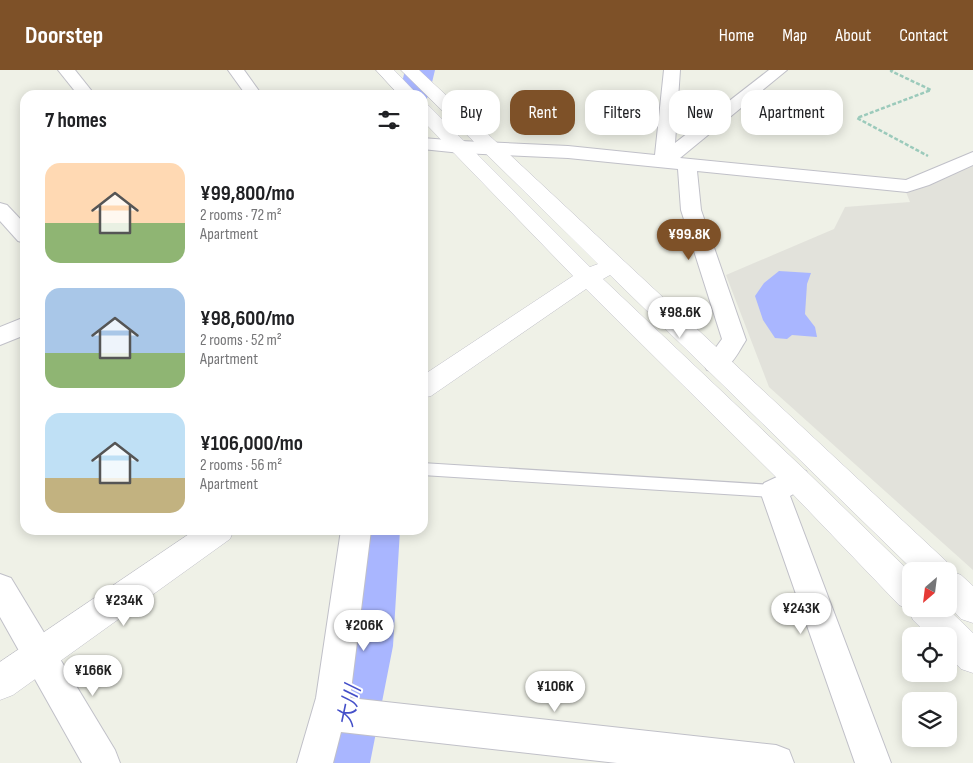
<!DOCTYPE html>
<html lang="en">
<head>
<meta charset="utf-8">
<style>
  :root { --surface:#fff; --page:#f2f2f2; --text:#202124; --muted:#757577; --accent:#7e5128 }
  body { margin:0; font-family:"Sofia Sans Condensed","Noto Sans JP",sans-serif; background:var(--page); color:var(--text); height:100vh; display:flex; flex-direction:column; font-size:19px; white-space:nowrap }
  * { box-sizing:border-box; margin:0 }
  p { font-size:16px; color:var(--muted) }
  .icon { flex:none; width:28px; height:28px; fill:none; stroke:currentColor; stroke-width:2; stroke-linecap:round; stroke-linejoin:round }
  .map { position:relative; flex:1; overflow:hidden }
  .panel { position:absolute; left:20px; top:20px; width:408px; height:445px; display:flex; flex-direction:column; background:var(--surface); border-radius:15px; box-shadow:0 2px 12px #0003 }
  .panel>* { flex:none }
  .top-card { position:absolute; left:442px; top:20px; width:455px; height:45px; display:flex; gap:10px }
  .needle { width:32px; rotate:208deg }
  .fabs { position:absolute; left:902px; top:492px; display:grid; gap:10px }
  .fabs a { display:grid; place-items:center; width:55px; height:55px; border-radius:10px; background:var(--surface); box-shadow:0 2px 12px #0003; font-size:25px }
  .price { position:absolute; translate:-50% -42px; padding:0 11px; border-radius:18px; background:#fff; color:#222; font-size:16px; line-height:32px; filter:drop-shadow(0 1px 2px #0008) }
  .price::after { content:''; position:absolute; left:50%; top:30px; width:15px; height:11px; margin-left:-8px; background:inherit; clip-path:polygon(0 0,100% 0,50% 100%) }
  .price.active { background:var(--accent); color:#fff }
  ul { padding:0; list-style:none }
  li { display:flex; align-items:center; gap:15px; height:125px; padding:0 25px }
  li span { display:grid; place-items:center; flex:none; width:140px; height:100px; border-radius:15px; color:#555 }
  li>.icon { margin-inline-start:auto }
  span .icon { width:60px; height:60px; fill:#fffc; stroke-width:1 }
  li b { font-size:21px }
  h2 { display:flex; justify-content:space-between; align-items:center; height:60px; padding:0 25px; font-size:21px }
  .tag { padding:0 18px; border-radius:15px; background:var(--surface); box-shadow:0 2px 12px #0003; font-size:18px; line-height:45px }
  .tag.active { background:var(--accent); color:#fff }
  header { display:flex; align-items:center; gap:30px; box-sizing:border-box; height:70px; padding:0 25px; background:var(--accent); color:#fff }
  header strong { font-size:24px }
  nav { display:flex; gap:28px; margin-inline-start:auto; font-size:18px }
  .map>svg:first-child { display:block }
</style>
</head>
<body>
<header>
<strong>Doorstep</strong>
<nav><a>Home</a><a>Map</a><a>About</a><a>Contact</a></nav>
</header>
<div class="map">
<svg width="973" height="693" viewBox="0 0 973 693">
  <rect width="100%" height="100%" fill="#eff1e7"/>
  <polygon fill="#e2e2db" points="973,94 973,500 769,317 726,205 834,159 845,137 910,132 906,122 919,118"/>
  <polygon fill="#a9b6ff" points="779,201 811,203 807,214 805,244 815,257 817,267 792,265 787,269 775,268 763,250 755,226 764,213"/>
  <g fill="none" stroke-linecap="round" stroke-linejoin="round">
    <g fill="#a9b6ff" fill-rule="evenodd">
      <polygon points="405,0 435,0 429,25 425,31 422,32 422,25 399,25"/>
      <polygon points="346,460 400,460 393,576 370,693 304,693 333,576"/>
    </g>
    <g stroke="#c0c0c8" stroke-width="2">
      <polygon id="service" points="422,393 774,415 779,417 781,421 779,425 774,427 422,405"/>
    </g>
    <g stroke="#c0c0c8" stroke-width="2">
      <g id="minor">
        <polygon points="58,0 75,0 95,25 78,25"/>
        <polygon points="228,0 244,0 262,25 246,25"/>
        <path d="M 664,0 L 680,0 L 675,73 L 769,0 L 787,0 L 680,88 L 906,110 L 973,82 L 973,95 L 929,115 L 907,122 L 697,101 L 701,140 L 746,270 C 736,286 728,306 707,300 L 704,294 L 722,269 L 681,140 L 678,99 L 568,88 L 461,83 L 422,79 L 422,68 L 461,71 L 568,76 L 655,85 Z"/>
        <polygon points="0,133 7,135 25,154 25,173 18,171 0,151"/>
        <polygon points="25,247 25,265 0,275 0,257"/>
        <polygon points="796,398 806,401 810,409 806,417 790,426 891,693 855,693 760,421 764,413"/>
        <polygon points="341,460 371,460 350,628 776,675 789,680 794,693 617,693 341,662 333,693 297,693 316,628"/>
        <polygon points="0,504 11,508 115,680 120,693 82,693 0,547"/>
      </g>
    </g>
    <g stroke="#c0c0c8" stroke-width="1">
      <g id="tertiary">
        <polygon points="376,0 394,0 418,25 399,25"/>
        <polygon points="401,0 419,0 946,491 951,501 961,505 973,516 973,553 961,549 949,536 949,501 914,501 610,205 603,209 806,401 911,503 911,539 948,539 973,563 973,603 961,599 949,586 949,566 929,566 913,550 908,539 899,535 786,417 586,219 431,326 422,328 422,306 573,206 422,50 422,34 428,35 590,197 598,194"/>
        <polygon points="195,460 234,460 230,469 13,625 0,630 0,592"/>
      </g>
    </g>
    <polyline stroke="#9bcabb" stroke-width="2.5" stroke-dasharray="4 2" stroke-linecap="butt" points="893,0 891,1 931,20 857,48 928,86"/>
    <use href="#service" fill="#fff" fill-rule="evenodd"/>
    <use href="#minor" fill="#fff" fill-rule="evenodd"/>
    <use href="#tertiary" fill="#fff" fill-rule="evenodd"/>
  </g>
  <g text-anchor="middle" stroke-width="4" stroke-linejoin="round" paint-order="stroke">
    <g font-size="21" font-style="italic" fill="#444fc9" stroke="#fff">
      <text transform="translate(349 636) rotate(-78)" y="7">大川</text>
    </g>
  </g>
</svg>
<div class="fabs">
<a><svg class="needle" viewBox="-14 -14 28 28"><path d="M0-13l5 13h-10z" fill="#e53935"/><path d="M0 13l5-13h-10z" fill="#757577"/></svg></a>
<a><svg class="icon" aria-label="locate" viewBox="0 0 24 24"><circle cx="12" cy="12" r="6"/><path d="M12 2v4M12 18v4M2 12h4M18 12h4"/></svg></a>
<a><svg class="icon" aria-label="layers" viewBox="0 0 24 24"><path d="M12 4l9 5-9 5-9-5zM3 14l9 5 9-5"/></svg></a>
</div>
<b class="price active" style="left:689px;top:191px">¥99.8K</b>
<b class="price" style="left:680px;top:269px">¥98.6K</b>
<b class="price" style="left:124px;top:557px">¥234K</b>
<b class="price" style="left:801px;top:565px">¥243K</b>
<b class="price" style="left:364px;top:582px">¥206K</b>
<b class="price" style="left:93px;top:627px">¥166K</b>
<b class="price" style="left:555px;top:643px">¥106K</b>
<div class="top-card">
<a class="tag">Buy</a>
<a class="tag active">Rent</a>
<a class="tag">Filters</a>
<a class="tag">New</a>
<a class="tag">Apartment</a>
</div>
<section class="panel">
<h2>7 homes<svg class="icon" aria-label="filters" viewBox="0 0 24 24"><path d="M4 7h16M4 17h16"/><circle cx="9" cy="7" r="2"/><circle cx="15" cy="17" r="2"/></svg></h2>
<ul>
<li><span style="background:linear-gradient(#ffd9b3 60%,#8fb573 0)"><svg class="icon" aria-label="home" viewBox="0 0 24 24"><path d="M3 11l9-7 9 7M6 9v11h12V9"/></svg></span><div><b>¥99,800/mo</b><p>2 rooms · 72 m²</p><p>Apartment</p></div></li>
<li><span style="background:linear-gradient(#a9c7e8 65%,#8fb573 0)"><svg class="icon" aria-label="home" viewBox="0 0 24 24"><path d="M3 11l9-7 9 7M6 9v11h12V9"/></svg></span><div><b>¥98,600/mo</b><p>2 rooms · 52 m²</p><p>Apartment</p></div></li>
<li><span style="background:linear-gradient(#bfe0f5 65%,#c2b280 0)"><svg class="icon" aria-label="home" viewBox="0 0 24 24"><path d="M3 11l9-7 9 7M6 9v11h12V9"/></svg></span><div><b>¥106,000/mo</b><p>2 rooms · 56 m²</p><p>Apartment</p></div></li>
</ul>
</section>
</div>
</body>
</html>
